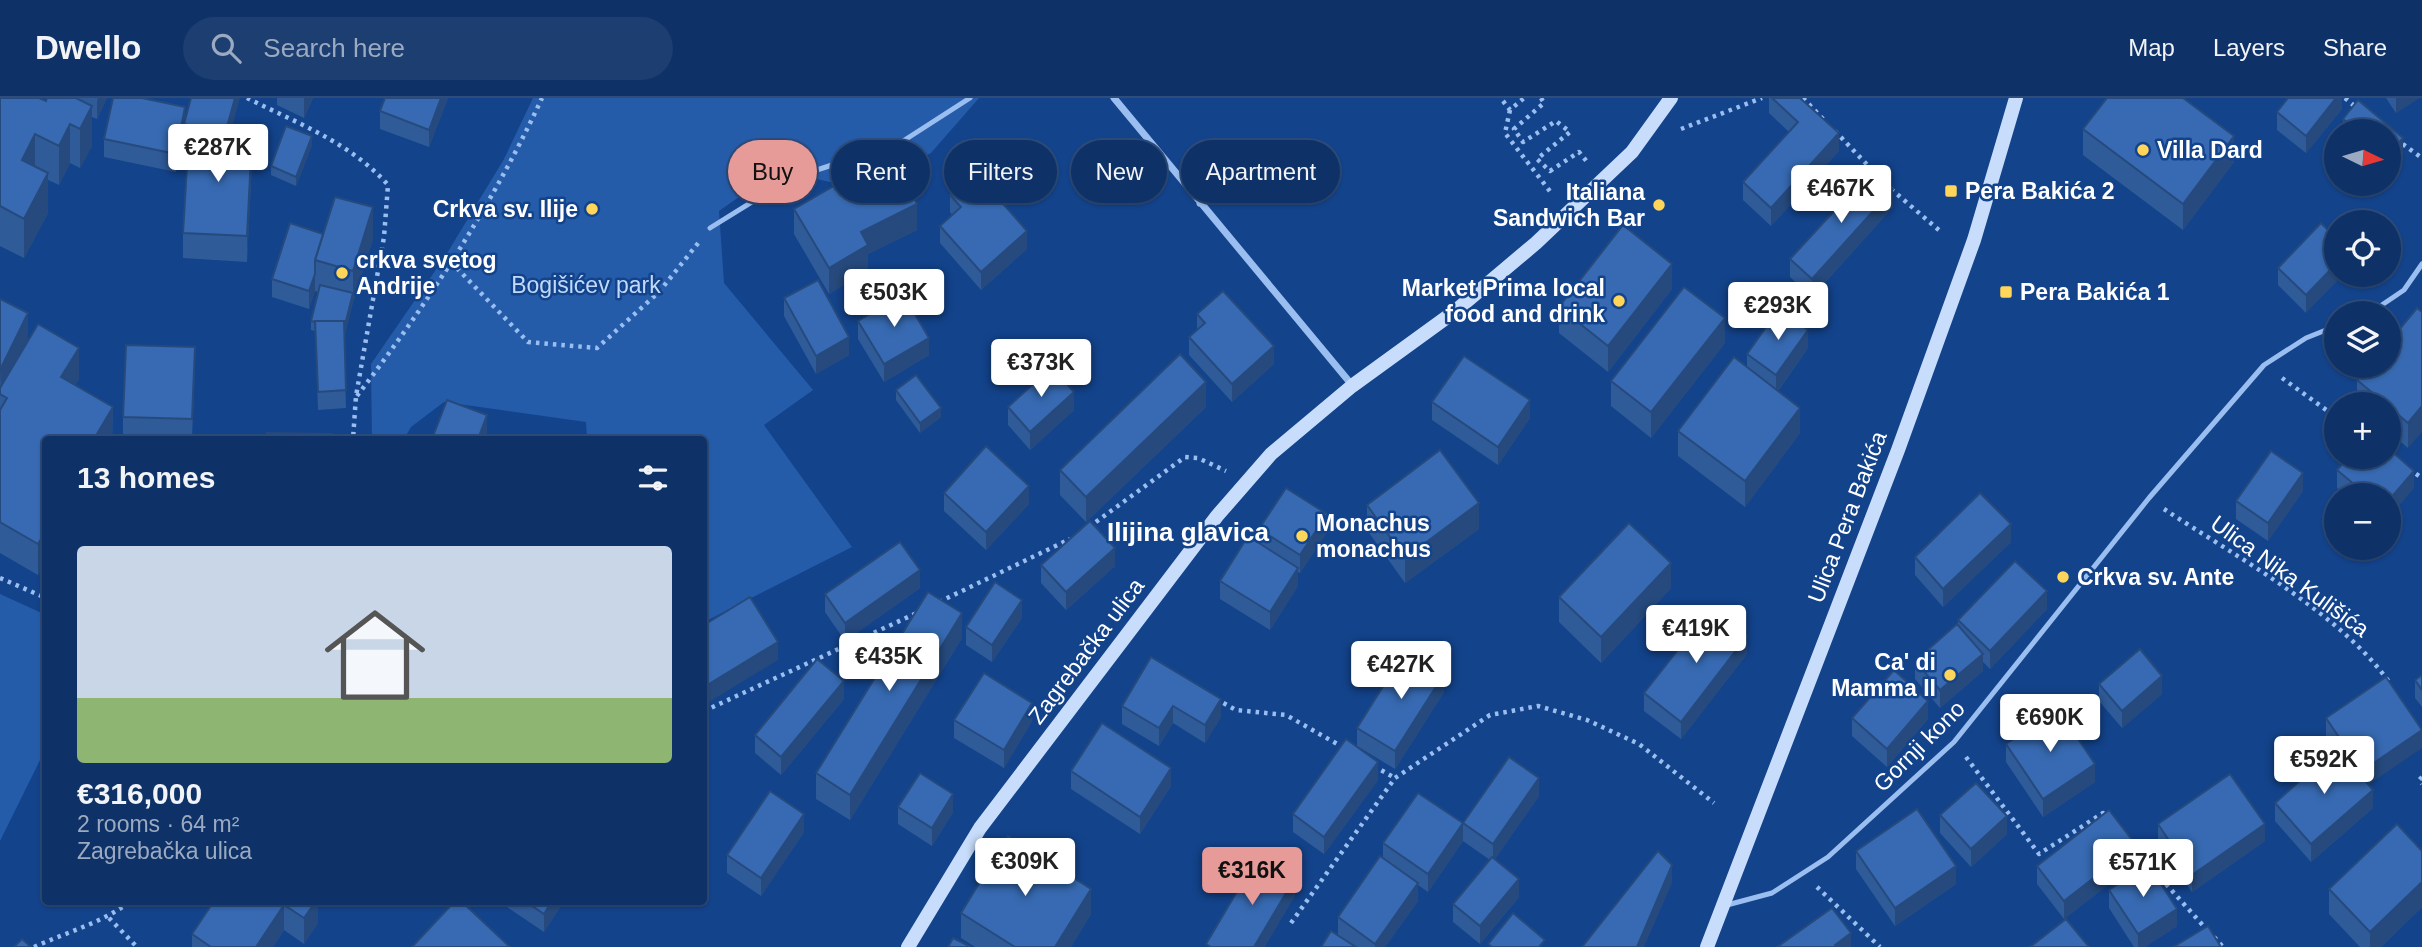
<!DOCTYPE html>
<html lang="en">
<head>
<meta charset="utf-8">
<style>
  :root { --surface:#0e3268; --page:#1c3e71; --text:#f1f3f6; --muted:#9baac0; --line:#2e4d7c; --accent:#e69b98 }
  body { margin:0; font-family:Arial,sans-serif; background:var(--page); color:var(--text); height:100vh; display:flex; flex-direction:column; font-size:26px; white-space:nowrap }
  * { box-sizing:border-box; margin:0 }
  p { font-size:23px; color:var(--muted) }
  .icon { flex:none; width:38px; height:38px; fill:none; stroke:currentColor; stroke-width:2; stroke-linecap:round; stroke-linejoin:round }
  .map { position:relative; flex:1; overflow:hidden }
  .side { position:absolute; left:42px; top:338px; width:665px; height:469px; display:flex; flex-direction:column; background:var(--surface); border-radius:7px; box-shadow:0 2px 5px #0004,0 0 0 2px var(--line) }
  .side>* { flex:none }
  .banner { position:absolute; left:728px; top:42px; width:665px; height:63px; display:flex; gap:14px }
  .needle { width:46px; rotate:95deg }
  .fabs { position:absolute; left:2324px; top:21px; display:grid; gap:14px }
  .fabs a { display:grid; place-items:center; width:77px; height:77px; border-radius:50%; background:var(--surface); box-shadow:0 2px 5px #0004,0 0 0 2px var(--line); font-size:35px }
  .price { position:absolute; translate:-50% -60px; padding:0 16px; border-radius:7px; background:#fff; color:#222; font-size:23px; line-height:46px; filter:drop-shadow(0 2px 4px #0008) }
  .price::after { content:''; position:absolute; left:50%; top:42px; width:21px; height:16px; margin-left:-10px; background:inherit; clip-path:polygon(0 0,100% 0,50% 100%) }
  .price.current { background:var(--accent); color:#111 }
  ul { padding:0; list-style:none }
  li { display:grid; align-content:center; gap:14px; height:371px; padding:0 35px }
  li span { display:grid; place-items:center; height:217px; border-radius:7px; color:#555 }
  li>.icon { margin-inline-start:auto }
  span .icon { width:126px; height:126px; fill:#fffc; stroke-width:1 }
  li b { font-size:30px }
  h2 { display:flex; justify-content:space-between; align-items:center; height:84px; padding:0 35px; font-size:30px }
  .chip { padding:0 24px; border-radius:32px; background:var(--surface); box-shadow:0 2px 5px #0004,0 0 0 2px var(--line); font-size:24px; line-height:63px }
  .chip.current { background:var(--accent); color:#111 }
  header { display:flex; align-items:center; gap:42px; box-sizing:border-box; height:98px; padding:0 35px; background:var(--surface); border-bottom:2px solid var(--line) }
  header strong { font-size:33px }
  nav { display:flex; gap:38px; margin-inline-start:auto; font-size:24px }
  .search { width:490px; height:63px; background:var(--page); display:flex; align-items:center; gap:18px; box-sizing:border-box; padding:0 24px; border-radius:38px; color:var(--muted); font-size:26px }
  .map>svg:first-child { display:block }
</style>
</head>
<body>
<header>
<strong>Dwello</strong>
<div class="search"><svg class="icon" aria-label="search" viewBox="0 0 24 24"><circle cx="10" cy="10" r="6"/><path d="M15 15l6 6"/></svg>Search here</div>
<nav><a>Map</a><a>Layers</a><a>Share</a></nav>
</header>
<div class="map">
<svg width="2422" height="849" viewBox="0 0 2422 849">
  <rect width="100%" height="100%" fill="#13438b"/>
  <g fill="#255caa">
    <polygon points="533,0 979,0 931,55 871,85 830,84 777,72 719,113 724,185 813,292 764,327 852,449 704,524 704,341 587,341 586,324 444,304 411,329 404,341 372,341 371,266 446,157 504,61"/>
    <polygon points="0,496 46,517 45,652 0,743"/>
  </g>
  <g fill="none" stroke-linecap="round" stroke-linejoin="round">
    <g stroke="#9abef0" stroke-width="4.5" stroke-dasharray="3.5 5" stroke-linecap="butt">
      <path d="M 247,0 C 297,25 351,45 388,87 L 384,139 L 356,298 L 353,341"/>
      <polyline points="1541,0 1544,5 1514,31 1523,44 1556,23 1570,34 1537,61 1550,73 1579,54 1588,65"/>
      <polyline points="1803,0 1824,22"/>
      <polyline points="2345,0 2358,11"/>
      <polyline points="1503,3 1510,12 1524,0"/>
      <polyline points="1510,12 1505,35 1552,96"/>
      <polyline points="1681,31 1762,0"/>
      <polyline points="1835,33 1875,75"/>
      <polyline points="2389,36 2422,60"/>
      <polyline points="1891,91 1940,133"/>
      <polyline points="451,164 528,244 597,250 659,194 699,144"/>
      <polyline points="2282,280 2336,319"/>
      <path d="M 357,298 C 428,205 493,106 542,0"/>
      <polyline points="2409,371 2422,380"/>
      <path d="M 2164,411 C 2235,458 2340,515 2389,584"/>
      <polyline points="1089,429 1185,359 1198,360 1226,373"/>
      <polyline points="0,480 46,500"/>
      <polyline points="939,504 1070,441"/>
      <polyline points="1216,601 1236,612 1286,617 1346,651"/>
      <polyline points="704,613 919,514"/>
      <polyline points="1966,659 2039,756 2103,715 2105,718"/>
      <polyline points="1374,668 1395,680"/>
      <polyline points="2422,679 2419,682 2422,686"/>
      <polyline points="2132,748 2208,833"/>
      <polyline points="1817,789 1880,849"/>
      <polyline points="109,820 137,849"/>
      <polyline points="1291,825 1395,680 1490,617 1538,608 1587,622 1639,646 1714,705"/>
      <polyline points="2214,839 2223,849"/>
      <path d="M 34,849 C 67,834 102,825 131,803"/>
    </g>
    <g stroke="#9abef0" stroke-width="5">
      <polyline points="1199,106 1230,80"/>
      <polyline points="710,130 789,81 900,45 970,0"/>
      <polyline points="2370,215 2404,192 2422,166"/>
      <polyline points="1727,807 1772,795 1828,759 1954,644 2149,400 2264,267 2306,240 2336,228"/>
    </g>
    <polyline stroke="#9abef0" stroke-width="7" points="1114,0 1352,287"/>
    <g stroke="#c8ddfb" stroke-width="14">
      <polyline points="908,849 980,730 1217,418 1271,356 1352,288 1454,214 1536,145 1632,54 1671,0"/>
      <polyline points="1707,849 1898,352 1974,142 2016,0"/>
    </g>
  </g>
  <g fill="#2f5b99">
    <polygon points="0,0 46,3 47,0 107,0 97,21 92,19 92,48 80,70 70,65 59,87 48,82 48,115 24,160 0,148"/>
    <polygon points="277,0 313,0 304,20 277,7"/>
    <polygon points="448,0 429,49 380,31 380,13"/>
    <polygon points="1769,0 1800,0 1839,53 1771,128 1743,102 1743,84 1789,34 1769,15"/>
    <polygon points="2342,0 2342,11 2306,55 2277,32 2277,14"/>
    <polygon points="2386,0 2419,0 2396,15"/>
    <polygon points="2358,2 2403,40 2403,58 2389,75 2389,33 2343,33 2343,21"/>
    <polygon points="185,23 230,36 252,63 247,164 183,160 183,135 188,45 184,44 184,31 176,74 104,59 104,41"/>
    <polygon points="2083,31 2234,64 2183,132 2083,57"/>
    <polygon points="312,47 296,88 271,77 271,68"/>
    <polygon points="2357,86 2380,86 2370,97"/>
    <polygon points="835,91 917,132 868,156 868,172 829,196 794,136 794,111"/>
    <polygon points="950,97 1027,151 981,192 940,145 940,128 952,117 950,114"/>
    <polygon points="1893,109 1812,199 1790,179 1790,161"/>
    <polygon points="2321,125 2306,215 2278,187 2278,170"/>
    <polygon points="323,136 373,141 353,204 344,239 346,310 318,312 315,233 311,232 311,223 318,194 315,193 309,211 272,199 272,181"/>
    <polygon points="1672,191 1608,274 1559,235 1559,209"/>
    <polygon points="784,200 849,257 816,276 784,218"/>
    <polygon points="0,201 28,240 20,256 79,281 75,287 113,309 112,341 46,341 46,464 38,477 0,455"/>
    <polygon points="2417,210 2408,350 2389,334 2389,306 2357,306 2357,282"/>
    <polygon points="1197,216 1274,266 1232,304 1189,257 1189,239 1197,232"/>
    <polygon points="858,223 929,257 884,284 858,241"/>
    <polygon points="1725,245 1651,340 1611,308 1611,283"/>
    <polygon points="1808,250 1778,293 1800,335 1745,409 1678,358 1678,333 1747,269 1747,256"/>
    <polygon points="195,267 192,339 123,337 123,319"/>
    <polygon points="896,292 941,319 920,335 896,302"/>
    <polygon points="1432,304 1530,320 1498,367 1432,322"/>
    <polygon points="1008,309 1074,312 1030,352 1008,327"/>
    <polygon points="1206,309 1086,424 1060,397 1060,372"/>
    <polygon points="2337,372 2414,390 2389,397 2346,397 2337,390"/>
    <polygon points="2303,393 2268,443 2236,421 2236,403"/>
    <polygon points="944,395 1029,406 986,452 944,413"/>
    <polygon points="1367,407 1479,431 1405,485 1367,432"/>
    <polygon points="1259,431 1327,434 1300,475 1298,474 1298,488 1270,532 1220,501 1220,483 1259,446"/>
    <polygon points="2011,444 1943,509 1915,477 1915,459"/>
    <polygon points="1041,467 1115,468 1066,512 1041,485"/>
    <polygon points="920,490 845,543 825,514 825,496"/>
    <polygon points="1671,490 1601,565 1559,524 1559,499"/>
    <polygon points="2047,511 1990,571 1983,564 1983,573 1940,610 1915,581 1915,563 1958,527 1958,522"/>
    <polygon points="1022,520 992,564 966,547 966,529"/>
    <polygon points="962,540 850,722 816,701 816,675"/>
    <polygon points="1747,556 1681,641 1644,613 1644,595"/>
    <polygon points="1151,559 1221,619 1205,645 1173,625 1159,648 1122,626 1122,608"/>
    <polygon points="2422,577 2422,609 2415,600 2415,582"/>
    <polygon points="2386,579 2368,687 2373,710 2311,764 2275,723 2275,705 2335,652 2326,638 2326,620"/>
    <polygon points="2099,586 2162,596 2122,630 2099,603"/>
    <polygon points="1444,594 1395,671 1357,648 1357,630"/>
    <polygon points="844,601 781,677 755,655 755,637"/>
    <polygon points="1852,620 1928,621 1887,669 1852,638"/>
    <polygon points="954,622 1032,623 1004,670 954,640"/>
    <polygon points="2006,646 2095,684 2043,719 2006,664"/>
    <polygon points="1071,673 1171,688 1140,736 1071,691"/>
    <polygon points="1378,682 1324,756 1293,734 1293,716"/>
    <polygon points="1539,698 1495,761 1519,799 1480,846 1453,824 1453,806 1490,762 1463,743 1463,725"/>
    <polygon points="898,709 953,714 932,748 898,726"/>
    <polygon points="1940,717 2007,736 1971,769 1940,735"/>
    <polygon points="46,726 46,763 41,761 41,736"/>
    <polygon points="2158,726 2265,743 2192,794 2158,744"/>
    <polygon points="804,734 761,798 727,775 727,757"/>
    <polygon points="1463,743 1428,794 1418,787 1418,803 1385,849 1321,849 1338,837 1338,819 1383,760 1383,745"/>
    <polygon points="1856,753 1956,786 1895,828 1856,771"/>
    <polygon points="2422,753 2422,809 2381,849 2360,849 2329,816 2329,791"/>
    <polygon points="2136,765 2064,821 2037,786 2037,768"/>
    <polygon points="2109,792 2177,828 2145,849 2134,849 2109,810"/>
    <polygon points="214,803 318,803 318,825 304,846 284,832 273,849 192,849 192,836"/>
    <polygon points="498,803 564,803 544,834"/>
    <polygon points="961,815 1091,816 1071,849 975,849 961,840"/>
  </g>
  <g fill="#264a7d">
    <polygon points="98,0 107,0 97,21 97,3"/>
    <polygon points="235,0 240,0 225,55 225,37"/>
    <polygon points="304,0 313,0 304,20"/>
    <polygon points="441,0 448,0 429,49 429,32"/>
    <polygon points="2336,0 2342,0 2342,11 2306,55 2306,38"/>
    <polygon points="2396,0 2419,0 2396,15"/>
    <polygon points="92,8 92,48 80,70 80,31"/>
    <polygon points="185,9 185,26 184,26 184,31 176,74 176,56"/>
    <polygon points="70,26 70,65 59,87 59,48"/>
    <polygon points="1839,35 1839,53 1771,128 1771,110"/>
    <polygon points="35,36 35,75 22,62"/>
    <polygon points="252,38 252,63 247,164 247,138"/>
    <polygon points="312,38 312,47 296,88 296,79"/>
    <polygon points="2234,38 2234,64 2183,132 2183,106"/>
    <polygon points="2403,40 2403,58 2389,75 2389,57"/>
    <polygon points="48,75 48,115 24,160 24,121"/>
    <polygon points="2370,86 2380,86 2370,97"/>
    <polygon points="1893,91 1893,109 1812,199 1812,181"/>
    <polygon points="917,106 917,132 868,156 868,172 829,196 829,170 861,134"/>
    <polygon points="373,109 373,141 353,204 344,241 344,231 353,195 353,173"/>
    <polygon points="1027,133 1027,151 981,192 981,174"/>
    <polygon points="1672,166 1672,191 1608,274 1608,248"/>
    <polygon points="2336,166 2336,177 2343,177 2306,215 2306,197"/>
    <polygon points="315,176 315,193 309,211 309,193"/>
    <polygon points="28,215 28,240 1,296 0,272"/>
    <polygon points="1725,220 1725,245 1651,340 1651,314"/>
    <polygon points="1808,232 1808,250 1776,295 1776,277"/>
    <polygon points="849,239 849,257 816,276 816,258"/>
    <polygon points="929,240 929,257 884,284 884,266"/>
    <polygon points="1274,248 1274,266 1232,304 1232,286"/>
    <polygon points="79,250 79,281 61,311 61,279"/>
    <polygon points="1206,284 1206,309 1086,424 1086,399"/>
    <polygon points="1074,294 1074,312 1030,352 1030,334"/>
    <polygon points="1530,302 1530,320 1498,367 1498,349"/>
    <polygon points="2422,308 2422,334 2408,350 2408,325"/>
    <polygon points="113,309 112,341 94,341"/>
    <polygon points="941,310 941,319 920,335 920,325"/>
    <polygon points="1800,310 1800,335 1745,409 1745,383"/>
    <polygon points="487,317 487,335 485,341 478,341"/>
    <polygon points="2414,373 2414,390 2389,420 2389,402"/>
    <polygon points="2303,375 2303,393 2268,443 2268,425"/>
    <polygon points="1029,388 1029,406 986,452 986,434"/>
    <polygon points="1479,405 1479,431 1405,485 1405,460"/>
    <polygon points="1327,416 1327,434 1300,475 1300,457"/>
    <polygon points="2011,426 2011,444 1943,509 1943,491"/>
    <polygon points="46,433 46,464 38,477 38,446"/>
    <polygon points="1115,450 1115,468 1066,512 1066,494"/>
    <polygon points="1671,465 1671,490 1601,565 1601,539"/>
    <polygon points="1298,470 1298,488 1270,532 1270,514"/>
    <polygon points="920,472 920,490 845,543 845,525"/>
    <polygon points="2047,493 2047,511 1990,571 1990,553"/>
    <polygon points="1022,502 1022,520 992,564 992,547"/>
    <polygon points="962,515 962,540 850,722 850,697"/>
    <polygon points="1747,538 1747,556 1681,641 1681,624"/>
    <polygon points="778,544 778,562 704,607 704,589"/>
    <polygon points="1983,556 1983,573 1940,610 1940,592"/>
    <polygon points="1444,576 1444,594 1395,671 1395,653"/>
    <polygon points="2162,578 2162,596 2122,630 2122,613"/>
    <polygon points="844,583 844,601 781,677 781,659"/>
    <polygon points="1221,601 1221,619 1205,645 1205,627"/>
    <polygon points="1928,603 1928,621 1887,669 1887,651"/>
    <polygon points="1032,605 1032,623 1004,670 1004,652"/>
    <polygon points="1173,608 1173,625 1159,648 1159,630"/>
    <polygon points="2422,632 2422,650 2362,691 2362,673"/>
    <polygon points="1378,664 1378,682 1324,756 1324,739"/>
    <polygon points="2095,666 2095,684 2043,719 2043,701"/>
    <polygon points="1171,670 1171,688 1140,736 1140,719"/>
    <polygon points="1539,680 1539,698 1493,764 1493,746"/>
    <polygon points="2373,692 2373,710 2311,764 2311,746"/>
    <polygon points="953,696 953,714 932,748 932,730"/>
    <polygon points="804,716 804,734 761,798 761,780"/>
    <polygon points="2007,718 2007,736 1971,769 1971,751"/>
    <polygon points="1463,725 1463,743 1428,794 1428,776"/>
    <polygon points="2265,726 2265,743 2192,794 2192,777"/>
    <polygon points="2136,747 2136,765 2064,821 2064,803"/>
    <polygon points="1672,767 1672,785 1644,849 1637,849"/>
    <polygon points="1956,768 1956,786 1895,828 1895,810"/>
    <polygon points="1295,780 1295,798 1265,849 1254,849"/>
    <polygon points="1519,781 1519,799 1480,846 1480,828"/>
    <polygon points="2422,784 2422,809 2381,849 2370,849 2370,834"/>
    <polygon points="1418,785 1418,803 1385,849 1375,849 1375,846"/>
    <polygon points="1091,791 1091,816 1071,849 1055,849"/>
    <polygon points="316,803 318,803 318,825 304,846 304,820"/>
    <polygon points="552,803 564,803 544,834 544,816"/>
    <polygon points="284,807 284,832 273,849 256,849"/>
    <polygon points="2177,811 2177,828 2145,849 2138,849 2138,836"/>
    <polygon points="1851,835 1851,849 1835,849 1835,847"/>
  </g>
  <g fill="#376ab2" stroke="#264a7d" stroke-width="2">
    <polygon points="0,0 39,0 46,3 47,0 76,0 92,8 80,31 70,26 59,48 35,36 22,62 48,75 24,121 0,108"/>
    <polygon points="113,0 142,0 185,9 176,56 104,41"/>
    <polygon points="191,0 235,0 225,36 219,36 184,26"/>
    <polygon points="385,0 441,0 429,32 380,13"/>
    <polygon points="1772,0 1800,0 1839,35 1771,110 1743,84 1798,24"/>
    <polygon points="2107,0 2183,0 2234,38 2183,106 2083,31"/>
    <polygon points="2288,0 2336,0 2306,38 2277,14"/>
    <polygon points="2358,2 2403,40 2389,57 2389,33 2357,33 2343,21"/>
    <polygon points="286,28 312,38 296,79 271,68"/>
    <polygon points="189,34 252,38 247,138 183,135"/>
    <polygon points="895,61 917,106 861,134 868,147 829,170 794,111 834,88 835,91"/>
    <polygon points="1872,72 1893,91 1812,181 1790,161"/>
    <polygon points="975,74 1027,133 981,174 940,128 961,109 950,97"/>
    <polygon points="335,99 373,109 353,173 315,162"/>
    <polygon points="290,125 323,136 315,162 315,176 309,193 272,181"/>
    <polygon points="2321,125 2336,140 2336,166 2306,197 2278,170"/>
    <polygon points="1623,127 1672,166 1608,248 1559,209"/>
    <polygon points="818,182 849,239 816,258 784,200"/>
    <polygon points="320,187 353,195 344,231 344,223 315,223 315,224 311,223"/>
    <polygon points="1684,189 1725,220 1651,314 1611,283"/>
    <polygon points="1223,193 1274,248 1232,286 1189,239 1205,225 1197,216"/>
    <polygon points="903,196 929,240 884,266 858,223"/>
    <polygon points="0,201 28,215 0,272"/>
    <polygon points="2417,210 2422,214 2422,308 2408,325 2389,309 2389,306 2386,306 2357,282 2369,268 2389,268 2389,244"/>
    <polygon points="1779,211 1808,232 1776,277 1747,256"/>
    <polygon points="315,223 344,223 346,292 318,294"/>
    <polygon points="38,226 79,250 61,279 113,309 94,341 46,341 46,433 38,446 0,424 0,312 7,300 0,296 0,290"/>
    <polygon points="126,247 195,249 192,321 123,319"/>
    <polygon points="1180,256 1206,284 1086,399 1060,372"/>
    <polygon points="1464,258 1530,302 1498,349 1432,304"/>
    <polygon points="1734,259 1800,310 1745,383 1678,333"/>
    <polygon points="1052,269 1074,294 1030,334 1008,309"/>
    <polygon points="916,277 941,310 920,325 896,292"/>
    <polygon points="447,302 487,317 478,341 432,341"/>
    <polygon points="267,335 332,336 332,341 267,341"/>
    <polygon points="986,348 1029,388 986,434 944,395"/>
    <polygon points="2389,351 2414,373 2389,402 2389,397 2367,397 2337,372 2348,359 2389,359"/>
    <polygon points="1440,352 1479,405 1405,460 1367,407"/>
    <polygon points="2271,353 2303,375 2268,425 2236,403"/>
    <polygon points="1286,390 1327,416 1300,457 1259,431"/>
    <polygon points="1980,395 2011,426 1943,491 1915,459"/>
    <polygon points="1090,423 1115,450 1066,494 1041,467"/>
    <polygon points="1629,425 1671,465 1601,539 1559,499"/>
    <polygon points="1248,438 1298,470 1270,514 1220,483"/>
    <polygon points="900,444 920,472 845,525 825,496"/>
    <polygon points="2015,463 2047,493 1990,553 1958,522"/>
    <polygon points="995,484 1022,502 992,547 966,529"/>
    <polygon points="928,494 962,515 850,697 816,675"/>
    <polygon points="750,499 778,544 704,589 704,527"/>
    <polygon points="1711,510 1747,538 1681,624 1644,595"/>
    <polygon points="1957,526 1983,556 1940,592 1915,563"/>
    <polygon points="2140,551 2162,578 2122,613 2099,586"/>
    <polygon points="1406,552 1444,576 1395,653 1357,630"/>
    <polygon points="1151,559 1221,601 1205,627 1173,608 1159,630 1122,608"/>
    <polygon points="817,561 844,583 781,659 755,637"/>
    <polygon points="1894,572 1928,603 1887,651 1852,620"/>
    <polygon points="984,575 1032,605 1004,652 954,622"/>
    <polygon points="2422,577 2422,592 2415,582"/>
    <polygon points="2386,579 2422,632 2362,673 2326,620"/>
    <polygon points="2058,611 2095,666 2043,701 2006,646"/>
    <polygon points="1102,625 1171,670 1140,719 1071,673"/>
    <polygon points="1346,641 1378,664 1324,739 1293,716"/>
    <polygon points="2337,650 2373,692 2311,746 2275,705"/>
    <polygon points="1509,659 1539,680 1493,746 1463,725"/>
    <polygon points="920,675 953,696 932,730 898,709"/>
    <polygon points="2230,676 2265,726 2192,777 2158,726"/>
    <polygon points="1976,685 2007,718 1971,751 1940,717"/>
    <polygon points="770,693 804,716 761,780 727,757"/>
    <polygon points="1418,695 1463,725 1428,776 1383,745"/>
    <polygon points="1917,711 1956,768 1895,810 1856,753"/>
    <polygon points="2109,712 2136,747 2064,803 2037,768"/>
    <polygon points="46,726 46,738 41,736"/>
    <polygon points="2397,726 2422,753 2422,784 2370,834 2329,791"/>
    <polygon points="1008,738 1091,791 1055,849 1015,849 961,815"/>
    <polygon points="1658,753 1672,767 1637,849 1582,849"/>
    <polygon points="1258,758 1295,780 1254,849 1211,849 1206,846"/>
    <polygon points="1380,758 1418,785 1375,846 1338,819"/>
    <polygon points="1492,759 1519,781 1480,828 1453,806"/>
    <polygon points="2148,766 2177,811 2138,836 2109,792"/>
    <polygon points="214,803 316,803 304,820 284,807 256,849 211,849 192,836"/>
    <polygon points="455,803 461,803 510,849 412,849"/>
    <polygon points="525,803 552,803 544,816"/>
    <polygon points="1832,810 1851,835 1835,847 1836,849 1777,849"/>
    <polygon points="1513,815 1545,842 1539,849 1492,849 1488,846"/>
    <polygon points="2066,821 2089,849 2030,849"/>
    <polygon points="2208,828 2221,849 2173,849"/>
    <polygon points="1331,833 1356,849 1321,849"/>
    <polygon points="953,840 971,849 948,849"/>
    <polygon points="22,841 31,849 14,849"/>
  </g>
  <g fill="#ffd55a" stroke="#13438b" stroke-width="2.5">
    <circle cx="2143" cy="52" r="7"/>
    <rect x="1944" y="86" width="14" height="14" rx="3.5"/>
    <circle cx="1659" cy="107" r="7"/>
    <circle cx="592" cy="111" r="7"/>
    <circle cx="342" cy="175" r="7"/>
    <rect x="1999" y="187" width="14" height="14" rx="3.5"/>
    <circle cx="1619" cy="203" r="7"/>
    <circle cx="1302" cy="438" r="7"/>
    <circle cx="2063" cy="479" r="7"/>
    <circle cx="1950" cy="577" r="7"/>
  </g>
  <g text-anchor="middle" stroke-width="5" stroke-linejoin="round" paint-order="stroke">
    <g font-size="23" font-weight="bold" fill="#fff" stroke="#13438b" text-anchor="start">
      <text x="2157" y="60">Villa Dard</text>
      <text x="1965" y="101">Pera Bakića 2</text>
      <text x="1645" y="102" text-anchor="end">Italiana<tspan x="1645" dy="26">Sandwich Bar</tspan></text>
      <text x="578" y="119" text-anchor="end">Crkva sv. Ilije</text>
      <text x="356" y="170">crkva svetog<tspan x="356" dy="26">Andrije</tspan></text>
      <text x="1605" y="198" text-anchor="end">Market Prima local<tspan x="1605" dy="26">food and drink</tspan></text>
      <text x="2020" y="202">Pera Bakića 1</text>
      <text x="1316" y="433">Monachus<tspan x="1316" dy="26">monachus</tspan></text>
      <text x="2077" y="487">Crkva sv. Ante</text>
      <text x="1936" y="572" text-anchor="end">Ca' di<tspan x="1936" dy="26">Mamma II</tspan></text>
    </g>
    <g font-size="23" fill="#c1dafc" stroke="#13438b">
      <text x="586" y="195">Bogišićev park</text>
    </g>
    <g font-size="23" fill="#fff" stroke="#13438b">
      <text transform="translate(1847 419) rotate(-69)" y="8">Ulica Pera Bakića</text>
      <text transform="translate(2290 478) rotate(36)" y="8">Ulica Nika Kulišića</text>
      <text transform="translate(1086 553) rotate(-53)" y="8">Zagrebačka ulica</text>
      <text transform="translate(1919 648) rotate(-45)" y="8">Gornji kono</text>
    </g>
    <g font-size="26" font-weight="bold" fill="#fff" stroke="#13438b">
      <text x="1188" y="443">Ilijina glavica</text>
    </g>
  </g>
</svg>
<div class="fabs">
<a><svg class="needle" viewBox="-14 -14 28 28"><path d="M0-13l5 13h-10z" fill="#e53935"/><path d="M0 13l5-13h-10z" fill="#9baac0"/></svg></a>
<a><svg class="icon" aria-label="locate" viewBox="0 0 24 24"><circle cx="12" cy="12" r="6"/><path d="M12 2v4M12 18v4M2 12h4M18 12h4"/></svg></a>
<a><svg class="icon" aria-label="layers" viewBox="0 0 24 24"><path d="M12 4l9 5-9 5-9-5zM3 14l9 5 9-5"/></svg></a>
<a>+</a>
<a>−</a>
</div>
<b class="price" style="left:218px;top:86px">€287K</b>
<b class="price" style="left:1841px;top:127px">€467K</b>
<b class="price" style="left:894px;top:231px">€503K</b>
<b class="price" style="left:1778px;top:244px">€293K</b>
<b class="price" style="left:1041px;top:301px">€373K</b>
<b class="price" style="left:1696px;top:567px">€419K</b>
<b class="price" style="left:889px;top:595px">€435K</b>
<b class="price" style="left:1401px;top:603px">€427K</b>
<b class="price" style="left:2050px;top:656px">€690K</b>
<b class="price" style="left:2324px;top:698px">€592K</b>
<b class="price" style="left:1025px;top:800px">€309K</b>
<b class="price" style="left:2143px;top:801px">€571K</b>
<b class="price current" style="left:1252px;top:809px">€316K</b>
<div class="banner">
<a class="chip current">Buy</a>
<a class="chip">Rent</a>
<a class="chip">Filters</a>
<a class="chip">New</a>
<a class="chip">Apartment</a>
</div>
<section class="side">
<h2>13 homes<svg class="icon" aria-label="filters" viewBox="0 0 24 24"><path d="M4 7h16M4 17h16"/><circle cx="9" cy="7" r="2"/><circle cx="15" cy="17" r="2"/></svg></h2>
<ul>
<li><span style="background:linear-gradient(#c9d6e8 70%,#8fb573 0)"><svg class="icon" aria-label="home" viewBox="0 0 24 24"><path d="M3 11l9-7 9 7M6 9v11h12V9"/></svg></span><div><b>€316,000</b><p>2 rooms · 64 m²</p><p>Zagrebačka ulica</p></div></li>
</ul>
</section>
</div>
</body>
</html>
